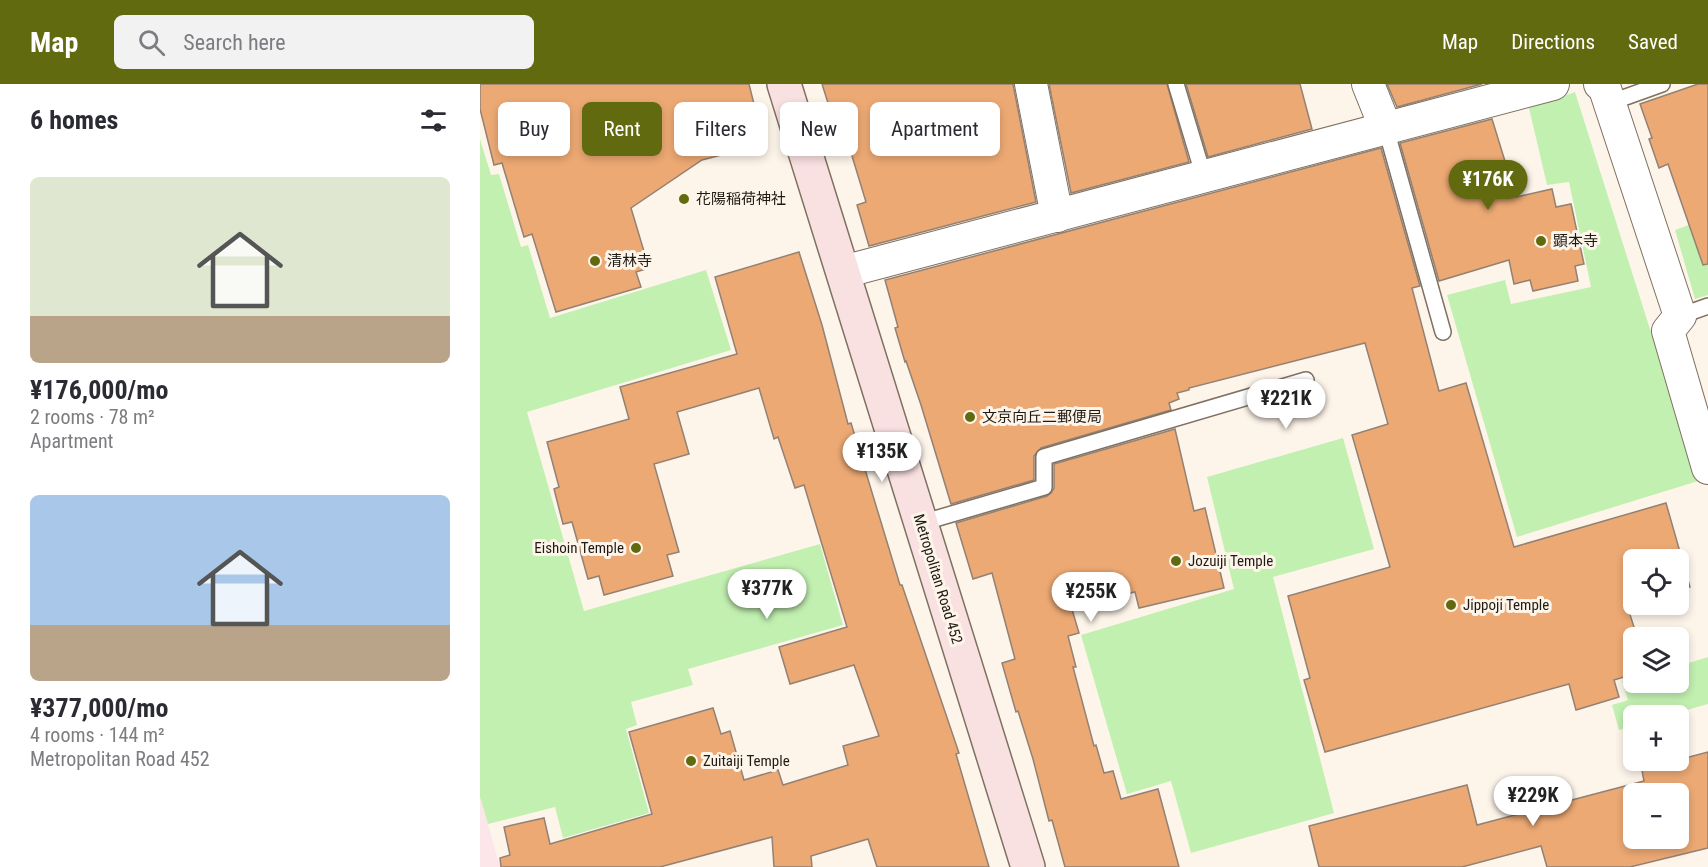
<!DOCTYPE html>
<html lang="en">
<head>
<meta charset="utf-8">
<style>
  :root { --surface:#fff; --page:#f2f2f3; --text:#2b2b33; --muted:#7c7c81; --accent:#626a0f }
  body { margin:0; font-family:"Roboto Condensed","Noto Sans JP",sans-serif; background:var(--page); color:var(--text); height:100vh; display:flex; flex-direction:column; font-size:22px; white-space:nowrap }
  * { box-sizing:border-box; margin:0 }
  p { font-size:20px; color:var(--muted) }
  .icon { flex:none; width:33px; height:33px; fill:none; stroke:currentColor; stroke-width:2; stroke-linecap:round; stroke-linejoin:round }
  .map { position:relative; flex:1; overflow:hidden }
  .sheet { display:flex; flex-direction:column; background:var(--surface); width:480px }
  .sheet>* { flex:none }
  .guide { position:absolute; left:18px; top:18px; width:570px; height:54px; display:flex; gap:12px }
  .fabs { position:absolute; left:1143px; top:465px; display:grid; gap:12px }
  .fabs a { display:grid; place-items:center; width:66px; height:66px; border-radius:9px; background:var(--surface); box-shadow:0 3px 9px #0003; font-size:30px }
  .price { position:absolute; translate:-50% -51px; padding:0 14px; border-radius:21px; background:#fff; color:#222; font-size:20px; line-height:39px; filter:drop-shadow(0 2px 3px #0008) }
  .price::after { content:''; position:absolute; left:50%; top:36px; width:18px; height:14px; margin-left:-9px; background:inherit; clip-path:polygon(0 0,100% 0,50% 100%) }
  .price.active { background:var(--accent); color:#fff }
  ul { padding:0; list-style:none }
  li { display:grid; align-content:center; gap:12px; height:318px; padding:0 30px }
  li span { display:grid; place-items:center; height:186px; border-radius:9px; color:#555 }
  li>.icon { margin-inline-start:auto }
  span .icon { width:108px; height:108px; fill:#fffc; stroke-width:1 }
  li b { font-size:26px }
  h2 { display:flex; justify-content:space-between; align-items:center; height:72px; padding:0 30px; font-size:26px }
  .tag { padding:0 21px; border-radius:9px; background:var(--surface); box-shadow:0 3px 9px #0003; font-size:21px; line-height:54px }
  .tag.active { background:var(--accent); color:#fff }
  header { display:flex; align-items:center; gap:36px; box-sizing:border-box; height:84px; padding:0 30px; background:var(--accent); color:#fff }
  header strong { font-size:28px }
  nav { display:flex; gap:33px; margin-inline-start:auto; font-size:21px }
  .search { width:420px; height:54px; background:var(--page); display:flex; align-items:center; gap:15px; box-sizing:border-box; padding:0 21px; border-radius:9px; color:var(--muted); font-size:22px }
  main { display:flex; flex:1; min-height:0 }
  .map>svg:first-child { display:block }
</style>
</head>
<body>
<header>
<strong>Map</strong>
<div class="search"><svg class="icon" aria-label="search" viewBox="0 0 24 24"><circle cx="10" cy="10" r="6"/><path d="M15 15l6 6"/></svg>Search here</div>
<nav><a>Map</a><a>Directions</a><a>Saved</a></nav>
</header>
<main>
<section class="sheet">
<h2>6 homes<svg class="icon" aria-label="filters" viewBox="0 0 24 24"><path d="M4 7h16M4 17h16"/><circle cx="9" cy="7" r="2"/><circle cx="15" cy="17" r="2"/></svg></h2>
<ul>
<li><span style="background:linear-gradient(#dfe7d0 75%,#b9a48a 0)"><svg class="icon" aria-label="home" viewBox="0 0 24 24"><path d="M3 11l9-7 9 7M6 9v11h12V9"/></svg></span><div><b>¥176,000/mo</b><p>2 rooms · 78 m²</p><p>Apartment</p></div></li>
<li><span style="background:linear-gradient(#a9c7e8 70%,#b9a48a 0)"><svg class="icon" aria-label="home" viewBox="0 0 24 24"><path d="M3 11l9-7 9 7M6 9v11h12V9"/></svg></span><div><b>¥377,000/mo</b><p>4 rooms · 144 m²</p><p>Metropolitan Road 452</p></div></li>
</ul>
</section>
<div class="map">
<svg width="1228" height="783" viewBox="0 0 1228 783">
  <rect width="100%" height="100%" fill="#fef5ea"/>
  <polygon fill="#fce6ea" points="0,713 8,740 20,783 0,783"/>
  <g fill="#c2f0b1">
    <polygon points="1095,8 1218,397 1037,453 967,211 1025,196 1031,220 1111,203 1089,98 1067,101 1049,24"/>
    <polygon points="0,55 11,91 19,90 41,163 48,161 70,234 226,186 251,266 47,328 104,527 340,460 363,541 208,585 213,601 151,618 157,641 146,645 169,729 83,754 75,723 8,740 0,713"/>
    <polygon points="1228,134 1228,211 1215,215 1195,146"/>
    <polygon points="863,354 894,465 793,493 854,729 711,769 691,697 647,710 601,551 754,505 727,393"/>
    <polygon points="1228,573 1228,620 1189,631 1154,632 1153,642 1139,646 1132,621 1148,616 1142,597 1153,594 1154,598 1198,598 1199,582"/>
  </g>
  <g fill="#eca974" stroke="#938174" stroke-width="1.5" fill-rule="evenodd">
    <polygon points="0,0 269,0 284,60 222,76 151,124 169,184 156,188 161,203 76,228 52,150 44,153 22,79 14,81 0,25"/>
    <polygon points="342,0 533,0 556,118 389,162 377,121 386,118 362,39 355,41"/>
    <polygon points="569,0 687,0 709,78 591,109"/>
    <polygon points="706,0 820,0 832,45 728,73"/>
    <polygon points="907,0 1002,0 917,23"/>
    <polygon points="1218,0 1228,0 1228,180 1223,181 1188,80 1179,84 1169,55 1172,54 1160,20"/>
    <polygon points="1012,35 1036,113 1072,105 1076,123 1091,120 1104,180 1095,182 1098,197 1053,207 1050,196 1034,200 1029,176 959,197 920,59"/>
    <polygon points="901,64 940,202 932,204 959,307 986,299 1034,463 1186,419 1210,503 1198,506 1198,476 1154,476 1154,519 1147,521 1154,543 1154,590 1134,596 1139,613 1096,626 1089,600 845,668 824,596 830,594 808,512 910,483 872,351 908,340 885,259 709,304 709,306 697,309 699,315 689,319 691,326 561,364 554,372 554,396 471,420 441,321 426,277 425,278 415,244 418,243 405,196"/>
    <polygon points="319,168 342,241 368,340 371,339 420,501 422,501 479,669 476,670 509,783 397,783 388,755 331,772 332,783 294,783 292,753 180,783 21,783 20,774 30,771 24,743 64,734 70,760 172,730 149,648 233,624 241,650 250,647 264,696 298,686 303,701 368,681 363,662 399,652 374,581 310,600 299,563 367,543 324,401 315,404 298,353 294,355 279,304 197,328 209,370 174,380 199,468 187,471 193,492 124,511 119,492 108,495 92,438 83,440 74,405 79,403 67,358 149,335 140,303 257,270 235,193"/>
    <polygon points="695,345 714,427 725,424 744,504 659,524 655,508 591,522 599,549 588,552 596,583 593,583 614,662 616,661 624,689 633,687 641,715 678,705 699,783 585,783 572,736 569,737 553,675 538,627 536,628 522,579 535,575 512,489 493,495 476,439 567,412 571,409 574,404 574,380"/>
    <path d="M 1228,668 L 1228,764 L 1150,783 L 1067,783 L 1061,762 L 982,783 L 839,783 L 829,742 L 987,701 L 997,741 L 1164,697 L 1160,676 L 1198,676 ZM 1154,710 L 1198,710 L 1198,754 L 1154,754 Z"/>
  </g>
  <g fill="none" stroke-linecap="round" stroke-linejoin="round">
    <g stroke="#7e7161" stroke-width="18">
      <g id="service">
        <polyline points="696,0 724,93"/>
        <polyline points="1129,19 1182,0"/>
        <polyline points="906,45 963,248"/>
        <polyline points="1200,232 1228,222"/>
        <polyline points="441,439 564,403 564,373 826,296"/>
      </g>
    </g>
    <g stroke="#7e7161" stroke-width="34">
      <g id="minor">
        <polyline points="551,0 577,132"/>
        <polyline points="888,0 906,45"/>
        <polyline points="1120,0 1124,2 1200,232 1188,247 1228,384"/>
        <polyline points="363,188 1073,0"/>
      </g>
    </g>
    <g stroke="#7e7161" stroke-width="36">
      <polyline id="secondary" points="304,0 548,783"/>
    </g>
    <use href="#service" stroke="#fff" stroke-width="15"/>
    <use href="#minor" stroke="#fff" stroke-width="32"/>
    <use href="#secondary" stroke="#f9e0e1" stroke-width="33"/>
  </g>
  <g fill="#626a0f" stroke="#fef5ea" stroke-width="2">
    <circle cx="204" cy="115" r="6"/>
    <circle cx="1061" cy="157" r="6"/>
    <circle cx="115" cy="177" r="6"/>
    <circle cx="490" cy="333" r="6"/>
    <circle cx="156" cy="464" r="6"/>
    <circle cx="696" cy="477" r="6"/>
    <circle cx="971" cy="521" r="6"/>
    <circle cx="211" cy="677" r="6"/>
  </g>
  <g text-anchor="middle" stroke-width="6" stroke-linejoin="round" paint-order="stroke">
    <g font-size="15" fill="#1f1a13" stroke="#fef5ea" text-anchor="start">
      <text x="216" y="120">花陽稲荷神社</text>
      <text x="1073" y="162">顕本寺</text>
      <text x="127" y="182">清林寺</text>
      <text x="502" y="338">文京向丘二郵便局</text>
      <text x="144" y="469" text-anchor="end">Eishoin Temple</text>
      <text x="708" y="482">Jozuiji Temple</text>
      <text x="983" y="526">Jippoji Temple</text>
      <text x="223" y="682">Zuitaiji Temple</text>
    </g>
    <g font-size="15" fill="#1f1a13" stroke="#fef5ea">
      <text transform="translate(458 495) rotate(73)" y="5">Metropolitan Road 452</text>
    </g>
  </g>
</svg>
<div class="fabs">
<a><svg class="icon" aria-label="locate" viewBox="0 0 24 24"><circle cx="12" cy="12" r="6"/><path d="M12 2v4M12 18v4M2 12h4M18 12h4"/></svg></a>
<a><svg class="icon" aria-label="layers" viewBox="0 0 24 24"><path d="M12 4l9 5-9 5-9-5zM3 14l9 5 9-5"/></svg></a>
<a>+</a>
<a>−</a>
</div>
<b class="price active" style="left:1008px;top:127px">¥176K</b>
<b class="price" style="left:806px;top:346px">¥221K</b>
<b class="price" style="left:402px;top:399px">¥135K</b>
<b class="price" style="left:287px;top:536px">¥377K</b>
<b class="price" style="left:611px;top:539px">¥255K</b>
<b class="price" style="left:1053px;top:743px">¥229K</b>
<div class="guide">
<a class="tag">Buy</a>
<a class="tag active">Rent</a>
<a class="tag">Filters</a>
<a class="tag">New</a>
<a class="tag">Apartment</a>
</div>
</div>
</main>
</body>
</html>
